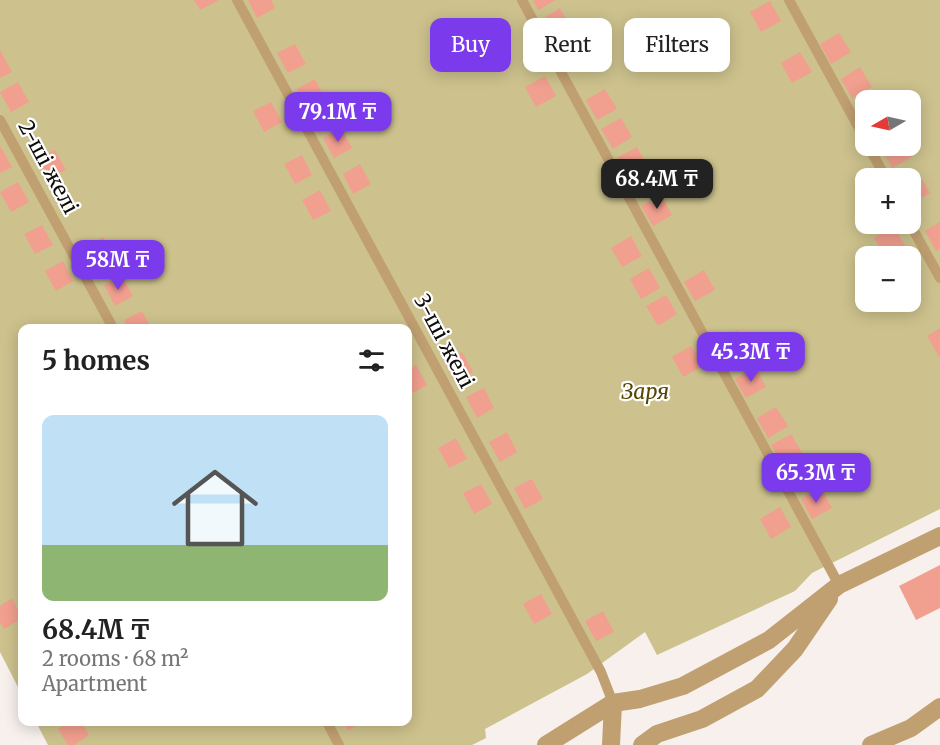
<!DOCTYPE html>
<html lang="en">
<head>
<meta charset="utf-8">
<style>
  :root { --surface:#fff; --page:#f2f2f2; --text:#222; --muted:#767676; --accent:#7c3aed }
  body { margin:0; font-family:Merriweather,serif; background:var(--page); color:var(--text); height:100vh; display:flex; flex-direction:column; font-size:22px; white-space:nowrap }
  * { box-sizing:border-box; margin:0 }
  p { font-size:20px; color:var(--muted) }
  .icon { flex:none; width:33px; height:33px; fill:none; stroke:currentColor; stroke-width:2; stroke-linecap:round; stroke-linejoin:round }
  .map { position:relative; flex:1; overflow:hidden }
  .sheet { position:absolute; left:18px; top:324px; width:394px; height:402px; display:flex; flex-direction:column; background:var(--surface); border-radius:12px; box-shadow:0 3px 15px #0003 }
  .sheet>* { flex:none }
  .top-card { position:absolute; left:430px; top:18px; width:418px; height:54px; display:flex; gap:12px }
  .needle { width:39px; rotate:261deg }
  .buttons { position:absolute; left:855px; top:90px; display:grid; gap:12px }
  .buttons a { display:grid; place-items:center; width:66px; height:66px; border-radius:12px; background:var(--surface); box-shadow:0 3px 15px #0003; font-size:30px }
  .price { position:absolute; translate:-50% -51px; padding:0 14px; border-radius:12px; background:var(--accent); color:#fff; font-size:20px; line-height:39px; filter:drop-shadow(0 2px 3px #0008) }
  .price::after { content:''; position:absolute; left:50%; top:36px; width:18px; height:14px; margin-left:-9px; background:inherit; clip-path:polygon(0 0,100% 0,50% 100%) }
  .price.current { background:#222; color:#fff }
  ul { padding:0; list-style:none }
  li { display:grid; align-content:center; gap:12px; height:318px; padding:0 24px }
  li span { display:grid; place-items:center; height:186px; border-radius:12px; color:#555 }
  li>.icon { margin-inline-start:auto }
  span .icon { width:108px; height:108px; fill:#fffc; stroke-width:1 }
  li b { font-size:26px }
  h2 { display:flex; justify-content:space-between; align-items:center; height:72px; padding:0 24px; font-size:26px }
  .tag { padding:0 21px; border-radius:12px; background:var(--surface); box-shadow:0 3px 15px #0003; font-size:21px; line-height:54px }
  .tag.current { background:var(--accent); color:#fff }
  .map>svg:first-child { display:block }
</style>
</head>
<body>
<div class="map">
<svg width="940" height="745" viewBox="0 0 940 745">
  <rect width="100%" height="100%" fill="#f7f0ec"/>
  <path fill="#cdc28d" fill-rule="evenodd" d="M 0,0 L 940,0 L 940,509 L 812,573 L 795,591 L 657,655 L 645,632 L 587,674 L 485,729 L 486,738 L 472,745 L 48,745 L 36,722 L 408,722 L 408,328 L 22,328 L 22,695 L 0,652 ZM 866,100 L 910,100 L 910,146 L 866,146 ZM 866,178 L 910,178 L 910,224 L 866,224 ZM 866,256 L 910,256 L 910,302 L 866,302 Z"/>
  <g fill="#f19f8e">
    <polygon points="194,0 219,0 200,10"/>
    <polygon points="248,0 271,0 275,8 257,18"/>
    <polygon points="533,0 556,0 538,10"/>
    <polygon points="770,1 781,21 761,32 750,12"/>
    <polygon points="560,8 571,28 551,40 540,20"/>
    <polygon points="839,33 851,52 831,64 820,44"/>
    <polygon points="295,44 306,64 288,73 277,53"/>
    <polygon points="0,50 12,72 0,78"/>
    <polygon points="800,52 812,72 792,83 781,63"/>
    <polygon points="860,67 872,87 852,98 841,79"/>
    <polygon points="545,76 556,96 536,107 525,87"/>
    <polygon points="315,79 325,99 308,109 297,89"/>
    <polygon points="18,82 29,102 11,112 0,92"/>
    <polygon points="605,89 617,109 597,120 586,100"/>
    <polygon points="271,102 282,122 264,132 253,111"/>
    <polygon points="621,118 632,137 613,149 601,129"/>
    <polygon points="341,128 352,148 334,158 323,138"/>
    <polygon points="0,146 12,167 0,173"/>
    <polygon points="886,146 906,146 912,157 892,168 881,148"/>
    <polygon points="637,147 648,167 629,178 617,158"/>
    <polygon points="55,150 66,170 48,179 37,159"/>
    <polygon points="302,155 312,175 295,184 284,164"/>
    <polygon points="360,164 371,184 353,194 343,174"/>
    <polygon points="918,173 930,193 910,204 910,178"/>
    <polygon points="18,182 29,202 11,212 0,192"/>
    <polygon points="320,190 331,211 313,220 302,200"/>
    <polygon points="661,195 672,215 653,226 641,206"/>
    <polygon points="866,207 866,223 859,211"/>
    <polygon points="940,222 940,248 936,251 925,231"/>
    <polygon points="866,224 882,224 870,231"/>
    <polygon points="42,225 53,245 35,254 24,234"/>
    <polygon points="894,226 905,246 884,256 874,238"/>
    <polygon points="631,236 642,256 622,267 611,248"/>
    <polygon points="103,237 114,258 96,267 85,247"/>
    <polygon points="910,253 921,273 910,279 910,256 903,256"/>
    <polygon points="63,261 73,281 56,291 45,271"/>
    <polygon points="649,268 660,288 641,299 630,279"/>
    <polygon points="704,270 715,290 695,301 684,282"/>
    <polygon points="122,276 133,296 115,306 104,285"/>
    <polygon points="666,295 677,314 658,326 646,306"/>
    <polygon points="142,311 151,328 128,328 124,320"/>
    <polygon points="940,328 940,358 927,336"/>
    <polygon points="737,330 749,350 729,361 718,341"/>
    <polygon points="691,346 703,366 683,377 672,357"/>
    <polygon points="462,352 473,372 455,382 444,362"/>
    <polygon points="416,365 427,385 409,395 408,370"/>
    <polygon points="755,367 766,387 746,398 735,379"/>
    <polygon points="484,388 494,408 477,418 466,397"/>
    <polygon points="776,407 788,426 768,438 757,418"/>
    <polygon points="507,432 517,452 500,462 489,442"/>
    <polygon points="791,434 802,453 783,465 771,445"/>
    <polygon points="456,438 467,459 449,468 438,448"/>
    <polygon points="532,479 543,499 525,509 514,488"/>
    <polygon points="481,484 492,504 474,514 463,493"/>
    <polygon points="821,488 832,508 812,519 801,499"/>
    <polygon points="780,507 791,527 771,539 760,519"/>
    <polygon points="940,565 940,608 916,620 899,586"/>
    <polygon points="541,594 552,614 534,624 523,604"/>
    <polygon points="12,598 22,618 4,629 0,622 0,606"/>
    <polygon points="603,611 614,632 596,641 585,621"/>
    <polygon points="70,722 81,722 89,735 74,745 68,745 58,729"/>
    <polygon points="344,722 364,722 348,730"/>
  </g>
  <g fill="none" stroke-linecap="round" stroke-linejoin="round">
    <g stroke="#c09f71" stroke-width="10">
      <polyline points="237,0 601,672 613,703"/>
      <polyline points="522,0 839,585"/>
      <polyline points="789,0 866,141"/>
      <polyline points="0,120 113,328"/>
      <polyline points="868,146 886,178"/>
      <polyline points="910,224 940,278"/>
      <polyline points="327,722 339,745"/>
    </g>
    <g stroke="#c09f71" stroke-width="18">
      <polyline points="546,745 613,703 640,699 683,686 769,640 839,585 940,536"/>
      <polyline points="611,745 613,703"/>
      <polyline points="642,745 657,734 702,719 757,689 795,649 829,599"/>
      <polyline points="871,745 911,728 940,707"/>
    </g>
  </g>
  <g text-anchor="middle" stroke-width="4.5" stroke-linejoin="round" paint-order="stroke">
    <g font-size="21" fill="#0f0d0c" stroke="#fff">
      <text transform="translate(48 167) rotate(62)" y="7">2-ші желі</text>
      <text transform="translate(444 341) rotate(62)" y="7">3-ші желі</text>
    </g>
    <g font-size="21" font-style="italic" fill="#544706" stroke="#fff">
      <text x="645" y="399">Заря</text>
    </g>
  </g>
</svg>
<div class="buttons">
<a><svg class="needle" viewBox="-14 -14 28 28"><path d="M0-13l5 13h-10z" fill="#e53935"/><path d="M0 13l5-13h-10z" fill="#767676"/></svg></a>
<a>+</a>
<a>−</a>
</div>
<b class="price" style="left:338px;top:143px">79.1M ₸</b>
<b class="price current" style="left:657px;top:210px">68.4M ₸</b>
<b class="price" style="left:118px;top:291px">58M ₸</b>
<b class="price" style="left:751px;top:383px">45.3M ₸</b>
<b class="price" style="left:816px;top:504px">65.3M ₸</b>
<div class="top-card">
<a class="tag current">Buy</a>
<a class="tag">Rent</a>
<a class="tag">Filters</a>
</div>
<section class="sheet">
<h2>5 homes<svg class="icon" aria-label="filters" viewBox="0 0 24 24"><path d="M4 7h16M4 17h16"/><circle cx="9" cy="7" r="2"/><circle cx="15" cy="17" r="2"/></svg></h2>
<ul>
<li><span style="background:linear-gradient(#bfe0f5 70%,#8fb573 0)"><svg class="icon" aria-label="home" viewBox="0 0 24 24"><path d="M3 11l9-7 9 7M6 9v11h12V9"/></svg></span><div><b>68.4M ₸</b><p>2 rooms · 68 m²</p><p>Apartment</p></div></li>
</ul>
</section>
</div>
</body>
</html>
